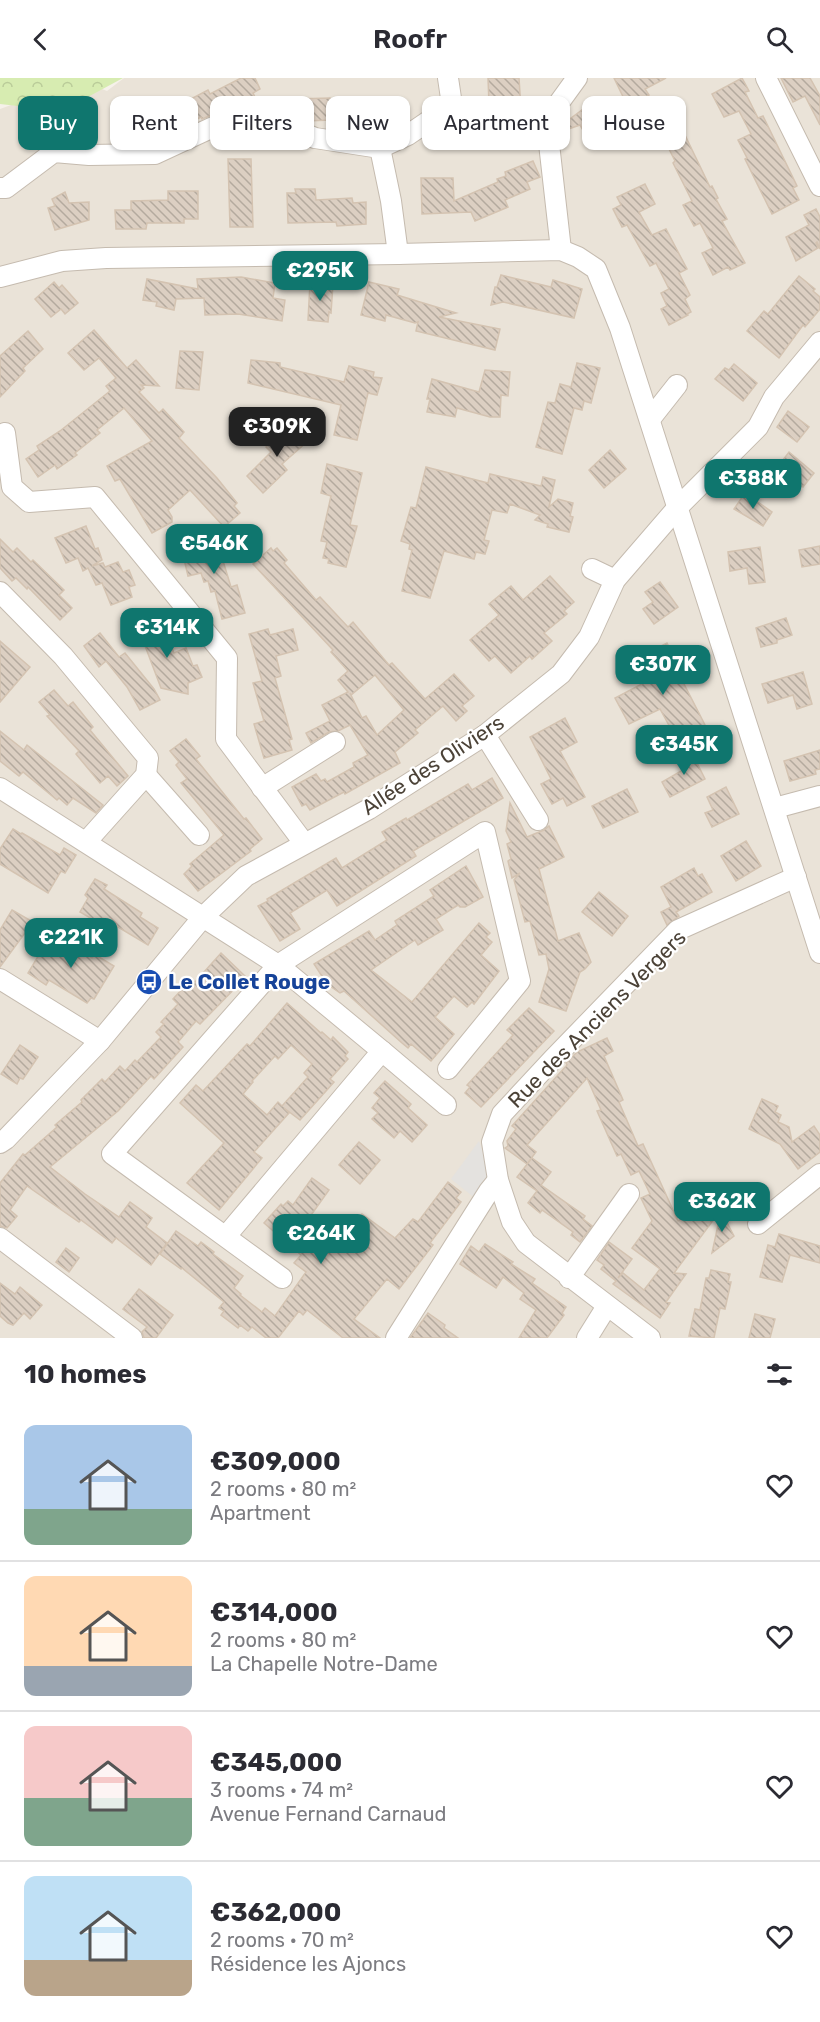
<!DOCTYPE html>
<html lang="en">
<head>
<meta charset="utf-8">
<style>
  :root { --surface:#fff; --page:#f7f7f7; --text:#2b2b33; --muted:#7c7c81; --line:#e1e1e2; --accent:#0f766e }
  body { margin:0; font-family:Rubik,sans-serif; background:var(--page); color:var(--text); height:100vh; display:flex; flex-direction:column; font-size:22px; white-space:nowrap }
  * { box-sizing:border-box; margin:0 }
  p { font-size:20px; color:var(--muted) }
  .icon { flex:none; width:33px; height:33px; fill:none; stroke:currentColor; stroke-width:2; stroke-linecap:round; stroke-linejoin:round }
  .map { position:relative; height:1260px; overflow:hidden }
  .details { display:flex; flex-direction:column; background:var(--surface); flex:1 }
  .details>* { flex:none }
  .hud { position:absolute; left:18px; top:18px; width:784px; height:54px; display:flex; gap:12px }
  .price { position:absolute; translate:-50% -51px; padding:0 14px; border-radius:12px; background:var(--accent); color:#fff; font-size:20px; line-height:39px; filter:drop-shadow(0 2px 3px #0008) }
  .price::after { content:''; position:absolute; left:50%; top:36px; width:18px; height:14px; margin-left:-9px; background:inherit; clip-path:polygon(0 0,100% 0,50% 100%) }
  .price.on { background:#222; color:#fff }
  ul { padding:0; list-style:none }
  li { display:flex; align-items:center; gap:18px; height:150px; padding:0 24px }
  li+li { border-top:2px solid var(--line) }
  li span { display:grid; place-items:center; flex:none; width:168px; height:120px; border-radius:12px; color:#555 }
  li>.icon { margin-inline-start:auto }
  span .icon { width:72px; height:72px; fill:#fffc; stroke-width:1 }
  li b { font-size:26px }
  h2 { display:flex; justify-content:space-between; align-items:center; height:72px; padding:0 24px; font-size:26px }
  .tag { padding:0 21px; border-radius:12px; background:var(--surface); box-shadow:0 2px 4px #0004; font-size:21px; line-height:54px }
  .tag.on { background:var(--accent); color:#fff }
  header { display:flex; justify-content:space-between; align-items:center; height:78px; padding:0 24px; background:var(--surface); font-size:27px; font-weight:600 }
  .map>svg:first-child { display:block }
</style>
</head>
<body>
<header><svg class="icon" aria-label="back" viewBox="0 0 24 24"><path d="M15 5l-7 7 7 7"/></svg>Roofr<svg class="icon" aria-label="search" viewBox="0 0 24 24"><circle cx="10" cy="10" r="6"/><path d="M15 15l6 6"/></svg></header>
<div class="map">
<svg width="820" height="1260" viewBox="0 0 820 1260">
  <defs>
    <pattern id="forest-crowns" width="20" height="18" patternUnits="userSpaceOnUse" patternTransform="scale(1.5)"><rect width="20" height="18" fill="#d7ecb1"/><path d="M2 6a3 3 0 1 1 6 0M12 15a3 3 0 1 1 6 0" fill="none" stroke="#bacc99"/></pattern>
    <pattern id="building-back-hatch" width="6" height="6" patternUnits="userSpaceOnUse" patternTransform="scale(1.5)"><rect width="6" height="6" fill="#dccfc2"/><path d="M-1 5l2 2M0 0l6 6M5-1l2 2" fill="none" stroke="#b4aa9e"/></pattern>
  </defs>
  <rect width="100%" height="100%" fill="#f6f1ea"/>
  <polygon fill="#eae3d8" points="124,0 820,0 820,1260 0,1260 0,31 80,2 107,13"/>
  <polygon fill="url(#forest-crowns)" points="0,0 123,0 62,33 0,26"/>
  <polygon fill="#e4e2df" points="479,1063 492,1102 476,1121 451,1101"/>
  <g fill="url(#building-back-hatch)" stroke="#d4c3b1" stroke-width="1.5" fill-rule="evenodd">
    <polygon points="241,0 255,0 260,11 253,15 255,19 202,41 201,39 152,64 145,64 139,53 185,30 183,25 208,12 210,16"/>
    <polygon points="488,0 519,0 521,31 527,31 528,47 521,47 522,61 499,62 498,26 489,26"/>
    <polygon points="614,0 666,0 645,11 649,17 628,29"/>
    <polygon points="742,0 749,13 745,14 758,40 763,38 797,108 793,110 799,122 772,136 745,81 747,80 738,62 751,56 739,33 724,39 712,16"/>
    <polygon points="781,0 810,0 820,18 820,47 805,18 793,24"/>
    <polygon points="330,20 331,42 305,43 296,39 295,21"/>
    <polygon points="598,20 612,38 609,39 616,49 603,59 587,59 580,47 560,54 559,49"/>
    <polygon points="90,27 89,65 85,65 78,55 63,63 59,62 55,57 33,69 21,46 44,34 52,47"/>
    <polygon points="684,55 710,109 712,108 718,120 716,121 727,141 722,143 745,185 730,192 728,189 713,197 702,175 713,170 700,145 694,148 683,127 692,123 673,85 675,83 666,65"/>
    <polygon points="228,81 251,81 253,149 230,149"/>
    <polygon points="533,83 540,99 527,104 530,111 505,122 508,129 475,143 471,134 422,136 421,100 453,100 454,123 498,104 497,101 506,98 505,94"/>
    <polygon points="645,106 655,126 639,134 652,157 666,151 687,191 679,195 690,217 685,221 691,234 687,236 688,237 669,247 661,231 667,228 661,215 669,211 656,185 650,188 627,147 622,149 613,131 621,127 617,119"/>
    <polygon points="295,111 315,111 316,122 352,120 353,125 366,124 366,146 337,148 336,144 288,145 287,115 296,115"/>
    <polygon points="168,113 198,113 198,141 184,141 184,145 147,145 146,151 116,151 115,132 131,132 131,123 168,122"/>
    <polygon points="65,114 69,125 89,124 89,142 55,152 48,130 55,128 52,121"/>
    <polygon points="816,131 820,139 820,171 817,164 816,165 818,170 796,183 786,159 809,147 804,137"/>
    <polygon points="501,197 551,209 553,202 582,211 574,240 503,224 491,227 495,209 497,209"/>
    <polygon points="799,198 815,211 813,213 820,219 820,231 805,249 803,247 779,280 747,253 764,233 768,236"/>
    <polygon points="241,199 275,205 273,220 285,222 282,243 238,236 205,237 204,220 176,221 174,232 156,228 157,224 143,222 147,201 198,211 197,201"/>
    <polygon points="54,204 59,210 62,207 78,225 65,236 61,231 51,239 35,221"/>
    <polygon points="369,204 399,211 397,217 456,235 439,239 500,251 495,272 416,253 418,244 415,245 386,237 385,243 361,237"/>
    <polygon points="310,205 333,206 331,235 329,234 328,244 308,242"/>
    <polygon points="94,252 127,290 136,282 159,308 141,307 144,310 139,314 159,335 163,331 184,354 179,360 217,400 237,425 234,428 240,435 224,449 190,412 168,432 172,439 172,444 152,455 120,401 115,403 107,388 152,363 124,330 97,352 100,355 75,375 77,377 57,391 55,387 38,399 26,381 39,372 37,368 60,353 110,313 106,308 116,300 99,280 84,292 68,275"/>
    <polygon points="28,253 43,271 23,290 25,293 0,319 0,278"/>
    <polygon points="180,273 203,274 199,312 176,310"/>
    <polygon points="251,282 280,285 280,289 344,304 349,288 374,294 373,299 382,300 377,317 368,315 357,362 334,357 341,327 248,305"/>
    <polygon points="577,285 600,290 591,325 584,323 582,332 574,330 562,376 536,369 548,324 555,325 560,306 571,309"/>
    <polygon points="734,286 757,305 743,323 715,301 725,290 729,292"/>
    <polygon points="485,292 510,294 508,318 501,317 500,339 490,339 457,330 455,339 427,334 430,321 427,321 432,301 479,314"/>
    <polygon points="788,333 809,349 797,364 777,349"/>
    <polygon points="292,345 308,363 282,386 287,392 263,415 247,398 271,374 266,369"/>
    <polygon points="610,372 626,391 604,410 589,392"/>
    <polygon points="789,374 814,395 803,409 776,391"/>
    <polygon points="327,386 362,395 350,447 357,448 346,489 328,485 329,481 323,480 327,464 321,463 331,418 321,415"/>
    <polygon points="426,389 488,405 490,396 541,408 543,399 555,402 549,429 558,421 573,425 570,438 573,439 569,454 547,449 548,446 535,442 540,437 510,426 507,435 492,432 484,462 489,463 485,476 476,474 474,481 444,473 430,520 402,513 412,472 409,471 410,466 401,463 411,429 416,430"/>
    <polygon points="745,415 772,434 763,448 734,431"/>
    <polygon points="86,448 95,471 98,470 102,482 92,488 103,485 105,489 118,484 123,494 129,492 135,507 129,509 132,519 111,527 102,505 96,507 88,490 83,493 78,480 66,485 55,460"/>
    <polygon points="216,460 231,509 237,507 245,535 222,541 215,513 211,514 208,503 204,504 201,495 188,498 181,468"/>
    <polygon points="0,461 13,474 17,470 31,484 33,482 64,512 59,517 72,530 60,542 28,509 27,511 16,500 12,503 0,490"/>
    <polygon points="820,468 820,486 802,489 799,472"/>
    <polygon points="760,469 765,504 749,506 747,490 730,493 728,474"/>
    <path d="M 271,470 L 273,473 L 277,470 L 287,482 L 284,485 L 316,522 L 320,519 L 348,549 L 353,544 L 389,587 L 392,585 L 425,621 L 454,596 L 474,618 L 462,628 L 467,633 L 456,643 L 443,628 L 415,652 L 418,655 L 395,674 L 400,685 L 345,716 L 344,714 L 310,732 L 306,726 L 302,728 L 292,709 L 316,696 L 321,703 L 325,701 L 327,704 L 354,689 L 353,685 L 368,677 L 350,647 L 338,653 L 329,654 L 311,665 L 306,655 L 330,643 L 322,627 L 348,614 L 338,602 L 348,593 L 331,574 L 333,572 L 253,486 ZM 375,597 L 404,632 L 377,657 L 366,638 L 362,640 L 350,615 L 351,617 Z"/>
    <polygon points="550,498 574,524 564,533 567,536 544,555 552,563 532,581 530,578 511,595 495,578 489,583 470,562 499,537 489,526 511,508 523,522"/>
    <polygon points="660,504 678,529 654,546 643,531 653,524 645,514"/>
    <polygon points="154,538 161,558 166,556 174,575 186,570 193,588 197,587 202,599 188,605 188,616 161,610 136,544"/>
    <polygon points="786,540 792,557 777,562 777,565 761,569 756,550"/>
    <polygon points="268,551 270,557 293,551 298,572 276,578 281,598 275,600 292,661 289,662 292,672 264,680 254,646 264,643 253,605 262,603 249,556"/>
    <polygon points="100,555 119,579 125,575 154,611 160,622 140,632 127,609 106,583 99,589 84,568"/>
    <polygon points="0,563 30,589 0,624"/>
    <polygon points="667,565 685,600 682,602 705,647 677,662 660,631 629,646 615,620 659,597 647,575"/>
    <polygon points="803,594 812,626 797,631 793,617 768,625 762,606"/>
    <polygon points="54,612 68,628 73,624 93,649 90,652 128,698 117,708 108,698 100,705 76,676 79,673 47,638 50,637 39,624"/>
    <polygon points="565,640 577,664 560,673 585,719 567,728 563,720 552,726 541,706 551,701 530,659"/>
    <polygon points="0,653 24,672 27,667 103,727 96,735 73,720 67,727 59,720 57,722 23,694 19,698 0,683"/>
    <polygon points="186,661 200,678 196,681 244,741 246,740 262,761 250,771 251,773 198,813 184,796 192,788 190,786 224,757 181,705 187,701 176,687 179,684 170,673"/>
    <polygon points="820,672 820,691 815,692 816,696 790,703 784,683"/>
    <polygon points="691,673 705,701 670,719 662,704 683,692 677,681"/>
    <polygon points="492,700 503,720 413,773 416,778 337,828 327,812 290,835 300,851 280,863 258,828 268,823 267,821 336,780 342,790 387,762 382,754 406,740 407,742 468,706 472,712"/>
    <polygon points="726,709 739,736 712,749 705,735 713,732 707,719"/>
    <polygon points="627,711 638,734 603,750 592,728"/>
    <polygon points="510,725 527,759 544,752 549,748 564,779 539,791 558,863 579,855 591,884 585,891 580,894 566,933 539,924 549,891 546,876 539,877 530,843 525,844 514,802 520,795 512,800 508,783 511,781 507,766 511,764 506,753"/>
    <polygon points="13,751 21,756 22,755 60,777 64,770 76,777 65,795 61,793 48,815 0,786 0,771"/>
    <polygon points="746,763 761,788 736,803 721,778"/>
    <polygon points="466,788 483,819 465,829 460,829 458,827 436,841 443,852 418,867 415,862 371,892 412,924 479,845 490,855 486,859 492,864 481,877 499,893 474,926 472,924 467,929 454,918 435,939 454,956 431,983 411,966 408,970 402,965 344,913 340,915 327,906 314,886 369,853 375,862 397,847 395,843 434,818 430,812"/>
    <polygon points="694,790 698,798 702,796 712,814 676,834 679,838 667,847 661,834 671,829 661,809"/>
    <polygon points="95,801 107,807 104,811 142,835 140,839 158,850 148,867 103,840 99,845 80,834 88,820 85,817"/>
    <polygon points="599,814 628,838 612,858 582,834"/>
    <polygon points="12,832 33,844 0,889 0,852"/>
    <polygon points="52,855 92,880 94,876 114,888 94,921 91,920 87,925 49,902 46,907 28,895"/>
    <polygon points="221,875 246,899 200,946 196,943 178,964 183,969 154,1001 151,998 118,1033 50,1089 85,1116 119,1139 130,1124 152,1140 146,1149 167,1165 151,1187 116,1160 112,1165 81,1142 79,1144 27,1108 10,1132 17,1138 7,1150 0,1148 0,1105 23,1076 25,1077 57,1049 55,1047 82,1024 81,1022 102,1001 105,1004 120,988 125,993 135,982 137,984 161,959 156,954 164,946 161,944 178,926 173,921 185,908 187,910 193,903 195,904"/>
    <path d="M 287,925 L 321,955 L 322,954 L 331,962 L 333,959 L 348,974 L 345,978 L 348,981 L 330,1001 L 334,1004 L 300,1042 L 284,1030 L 289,1035 L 254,1074 L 262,1080 L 219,1132 L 187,1105 L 224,1065 L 180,1025 L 196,1007 L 203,1013 L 247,966 L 250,968 ZM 291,967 L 312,986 L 304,995 L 308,999 L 282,1028 L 278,1024 L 267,1037 L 243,1016 L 253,1004 L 252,1003 L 275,978 L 278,981 Z"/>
    <polygon points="529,930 554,953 481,1029 465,1015 470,1009 467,1007 513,957 507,952"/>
    <polygon points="607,960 613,973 604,978 623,1022 619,1024 638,1068 643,1066 678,1143 715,1123 720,1133 674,1195 686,1196 666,1224 670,1225 660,1240 613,1206 616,1203 601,1191 604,1187 597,1182 609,1164 632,1181 618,1200 623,1195 644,1212 660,1191 632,1170 652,1143 641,1120 650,1116 639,1093 631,1097 621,1076 617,1078 597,1033 601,1032 587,1000 527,1067 536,1074 527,1086 505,1070 508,1068 507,1063 516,1051 512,1048 567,987 566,985 577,974"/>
    <polygon points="20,967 38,979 23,1001 20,1000 17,1006 1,996"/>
    <polygon points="385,1003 411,1026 408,1030 427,1047 412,1064 400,1053 394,1060 372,1041 378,1035 372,1030 380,1020 374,1015"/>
    <polygon points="762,1021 778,1028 775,1034 781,1037 778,1044 789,1049 792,1064 814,1048 820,1057 820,1074 798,1091 780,1066 749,1051"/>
    <polygon points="359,1064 380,1082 360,1106 339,1087"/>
    <polygon points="532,1080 551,1094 541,1107 585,1138 583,1141 592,1148 580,1164 571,1157 573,1154 542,1132 540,1135 528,1125 537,1113 517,1099"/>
    <polygon points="312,1100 329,1112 309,1140 330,1158 332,1155 340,1163 362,1136 395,1160 413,1141 418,1144 448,1104 461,1114 456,1120 461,1124 430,1165 433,1167 399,1211 387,1201 354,1241 380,1260 343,1260 307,1232 303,1237 299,1233 278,1260 266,1260 252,1249 248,1253 240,1247 238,1250 221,1237 224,1233 219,1230 224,1224 182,1190 181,1191 160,1176 176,1153 198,1168 201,1164 214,1174 213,1176 243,1198 234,1210 241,1216 240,1217 262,1234 265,1230 275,1238 306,1194 294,1185 301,1177 264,1145 281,1126 283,1128 288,1123 293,1127"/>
    <polygon points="721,1133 734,1158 712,1175"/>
    <polygon points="779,1156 820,1168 820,1185 790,1177 782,1204 760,1199 768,1167 775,1169"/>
    <polygon points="485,1166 513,1184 511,1186 535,1201 532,1205 566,1229 562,1235 564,1237 547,1260 519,1260 536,1232 520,1221 524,1215 503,1199 496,1210 460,1186 471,1168 479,1174"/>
    <polygon points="66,1170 79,1180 69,1194 56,1184"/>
    <polygon points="711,1192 730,1196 728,1204 731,1204 725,1231 720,1230 714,1260 689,1258 695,1231 700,1232 706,1200 709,1200"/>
    <polygon points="0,1205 15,1216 20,1209 42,1227 30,1241 24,1235 13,1247 8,1245 0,1238"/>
    <polygon points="139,1211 173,1237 156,1260 144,1260 142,1254 147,1249 123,1231"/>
    <polygon points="428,1235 445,1247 444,1250 458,1260 410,1260"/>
    <polygon points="755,1236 775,1241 770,1260 749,1260"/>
  </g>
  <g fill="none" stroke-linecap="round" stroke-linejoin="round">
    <g stroke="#c5bbaf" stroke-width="22">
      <g id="street">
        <polyline points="766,0 820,108"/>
        <polyline points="380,70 408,57 452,27 448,0"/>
        <polyline points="0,110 6,110 54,74 89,77 155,76 211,50 261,30 279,45 315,60 380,70 391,123 398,176"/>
        <polyline points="561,172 547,48 548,40 577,0"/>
        <polyline points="0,199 62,183 106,180 398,176 561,172 578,179 596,191 620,250 820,875"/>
        <polyline points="651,340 677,307"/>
        <polyline points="5,355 12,409 29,424 95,419 227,580 226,661 304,765"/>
        <polyline points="592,491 615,502"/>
        <polyline points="0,514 63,578 148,680 146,697 86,764"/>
        <polyline points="485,657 538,742"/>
        <polyline points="146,697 199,757"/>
        <polyline points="0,710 278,887 382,973 226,1158"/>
        <polyline points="262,710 335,664"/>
        <polyline points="775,730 820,718"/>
        <polyline points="0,901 100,963"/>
        <polyline points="382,973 446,1027"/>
        <polyline points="0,1065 6,1061 100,963 203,839 246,798 369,731 485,657 561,596 589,559 615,502 678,429 758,349 774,319 820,264"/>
        <polyline points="758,1146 820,1096"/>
        <polyline points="0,1160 132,1260"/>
        <polyline points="282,1200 112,1076 278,887 485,754 520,903 448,991"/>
        <polyline points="569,1200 629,1116"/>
        <polyline points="396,1260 489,1113 498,1102"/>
        <polyline points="587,1260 607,1228"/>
        <polyline points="650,1260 526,1165 512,1144 498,1102 492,1064 502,1036 553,981 678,852 796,799"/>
      </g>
    </g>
    <use href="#street" stroke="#fff" stroke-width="20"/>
  </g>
  <defs>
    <g id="bus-disc" transform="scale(1.35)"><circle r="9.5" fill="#1a4fb4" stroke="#fff"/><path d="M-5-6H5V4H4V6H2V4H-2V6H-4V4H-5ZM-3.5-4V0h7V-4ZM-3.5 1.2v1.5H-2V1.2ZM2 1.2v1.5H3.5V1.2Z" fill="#fff"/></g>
  </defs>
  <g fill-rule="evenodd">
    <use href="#bus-disc" x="149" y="904"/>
  </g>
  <g text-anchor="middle" stroke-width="4.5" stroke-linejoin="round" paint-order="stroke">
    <g font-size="21" fill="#4b4237" stroke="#fff">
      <text transform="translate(433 687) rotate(-33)" y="7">Allée des Oliviers</text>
      <text transform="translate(597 941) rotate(-45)" y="7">Rue des Anciens Vergers</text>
    </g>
    <g font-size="21" font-weight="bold" fill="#164399" stroke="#fff" text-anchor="start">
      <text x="168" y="911">Le Collet Rouge</text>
    </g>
  </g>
</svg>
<b class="price" style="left:320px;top:224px">€295K</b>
<b class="price on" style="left:277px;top:380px">€309K</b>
<b class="price" style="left:753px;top:432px">€388K</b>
<b class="price" style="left:214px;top:497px">€546K</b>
<b class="price" style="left:167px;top:581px">€314K</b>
<b class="price" style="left:663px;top:618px">€307K</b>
<b class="price" style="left:684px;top:698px">€345K</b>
<b class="price" style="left:71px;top:891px">€221K</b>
<b class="price" style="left:722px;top:1155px">€362K</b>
<b class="price" style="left:321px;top:1187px">€264K</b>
<div class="hud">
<a class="tag on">Buy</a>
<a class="tag">Rent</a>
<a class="tag">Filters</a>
<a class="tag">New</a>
<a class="tag">Apartment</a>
<a class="tag">House</a>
</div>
</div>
<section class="details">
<h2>10 homes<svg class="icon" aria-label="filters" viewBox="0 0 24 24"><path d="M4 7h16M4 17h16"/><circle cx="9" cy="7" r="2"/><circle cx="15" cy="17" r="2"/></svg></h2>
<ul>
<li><span style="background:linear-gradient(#a9c7e8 70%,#7fa58c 0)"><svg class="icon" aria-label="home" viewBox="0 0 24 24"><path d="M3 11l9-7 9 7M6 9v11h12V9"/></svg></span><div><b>€309,000</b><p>2 rooms · 80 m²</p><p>Apartment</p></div><svg class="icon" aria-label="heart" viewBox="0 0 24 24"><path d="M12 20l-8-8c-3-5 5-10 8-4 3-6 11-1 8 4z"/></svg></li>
<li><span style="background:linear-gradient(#ffd9b3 75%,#9aa5b1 0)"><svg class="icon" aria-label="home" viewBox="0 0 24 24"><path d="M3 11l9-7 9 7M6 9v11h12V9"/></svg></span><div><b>€314,000</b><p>2 rooms · 80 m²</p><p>La Chapelle Notre-Dame</p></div><svg class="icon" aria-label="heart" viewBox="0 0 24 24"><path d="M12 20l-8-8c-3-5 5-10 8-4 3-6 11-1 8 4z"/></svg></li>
<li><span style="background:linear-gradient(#f6c9c9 60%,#7fa58c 0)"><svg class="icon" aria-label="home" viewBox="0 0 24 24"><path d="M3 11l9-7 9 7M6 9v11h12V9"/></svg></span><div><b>€345,000</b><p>3 rooms · 74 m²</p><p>Avenue Fernand Carnaud</p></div><svg class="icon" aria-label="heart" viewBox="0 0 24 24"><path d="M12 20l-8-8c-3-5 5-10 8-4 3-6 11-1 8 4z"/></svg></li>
<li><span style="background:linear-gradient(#bfe0f5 70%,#b9a48a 0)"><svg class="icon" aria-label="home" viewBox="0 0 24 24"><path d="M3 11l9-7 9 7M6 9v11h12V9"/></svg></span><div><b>€362,000</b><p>2 rooms · 70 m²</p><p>Résidence les Ajoncs</p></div><svg class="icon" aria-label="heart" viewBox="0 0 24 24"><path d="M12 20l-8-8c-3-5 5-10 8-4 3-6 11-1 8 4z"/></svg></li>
</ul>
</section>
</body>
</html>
